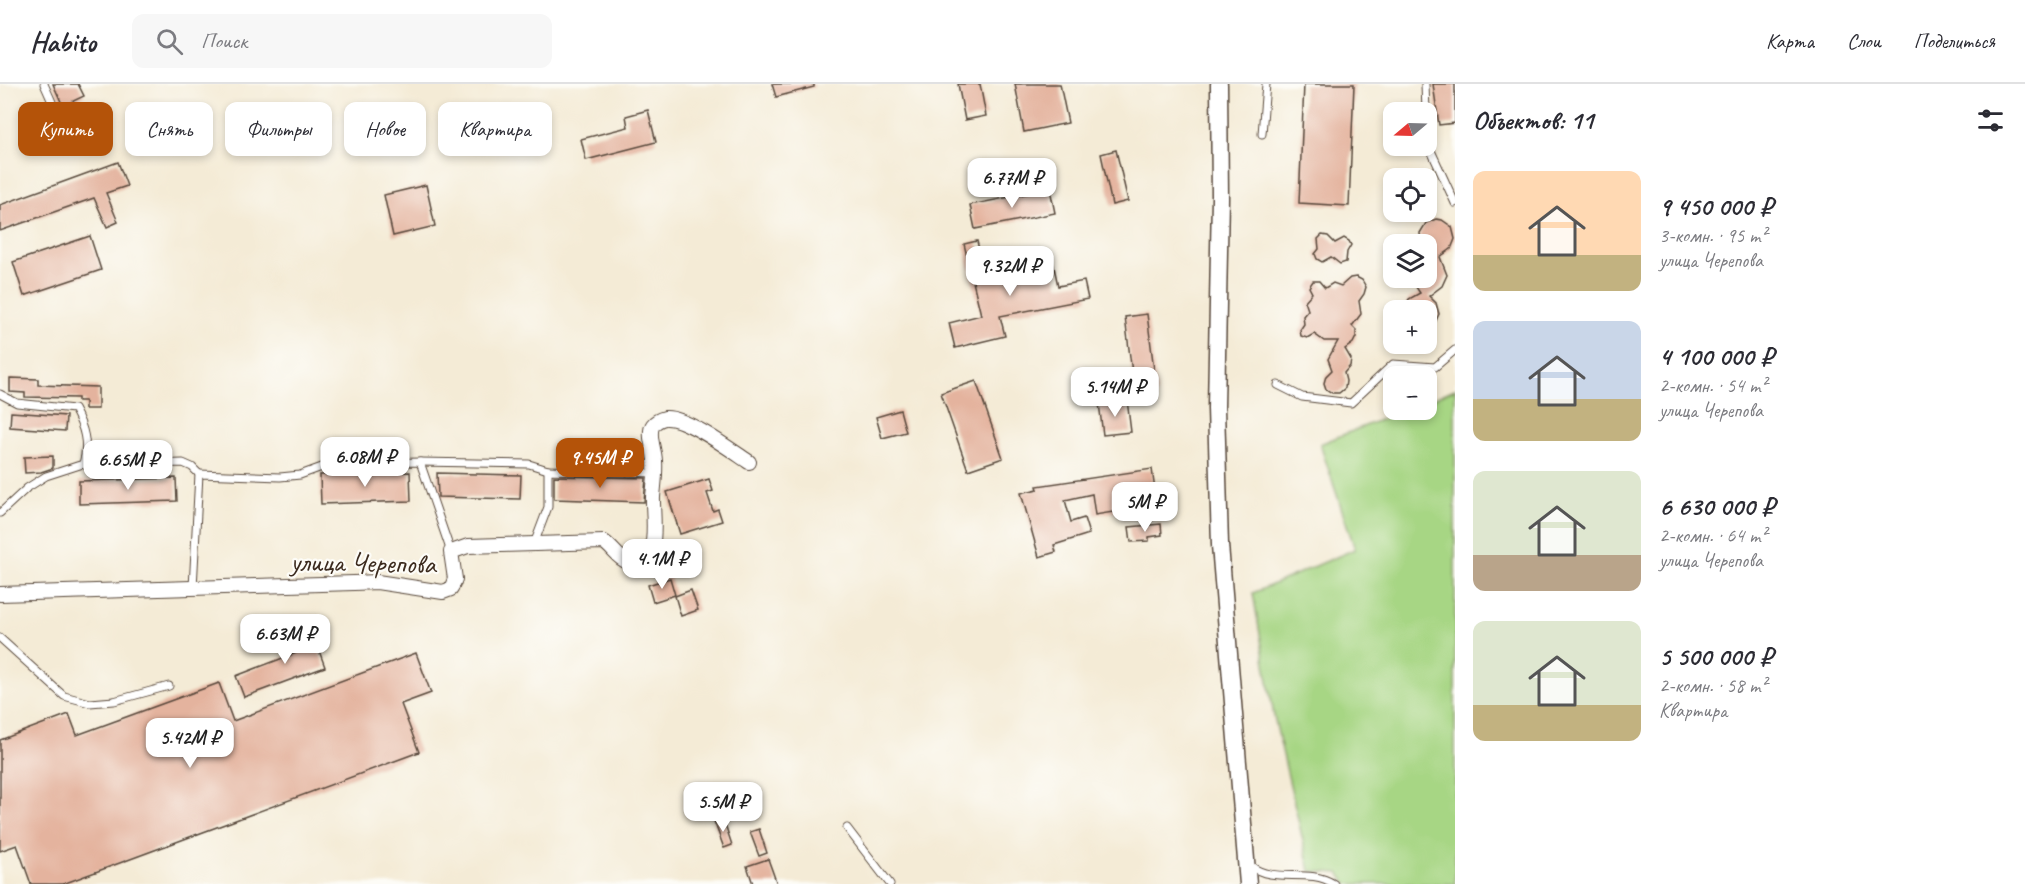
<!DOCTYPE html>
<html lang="ru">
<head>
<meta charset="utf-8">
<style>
  :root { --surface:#fff; --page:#f7f7f7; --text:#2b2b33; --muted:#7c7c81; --line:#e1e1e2; --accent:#b45309 }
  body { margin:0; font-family:Caveat,sans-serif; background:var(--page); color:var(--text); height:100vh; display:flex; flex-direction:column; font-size:22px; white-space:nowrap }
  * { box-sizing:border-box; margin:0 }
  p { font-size:20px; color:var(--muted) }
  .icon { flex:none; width:33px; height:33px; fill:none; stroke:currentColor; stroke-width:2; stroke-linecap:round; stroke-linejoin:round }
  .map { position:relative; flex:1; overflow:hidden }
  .sheet { display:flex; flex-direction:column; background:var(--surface); width:570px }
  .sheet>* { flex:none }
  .hud { position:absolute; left:18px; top:18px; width:570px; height:54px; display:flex; gap:12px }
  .needle { width:39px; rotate:251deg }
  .buttons { position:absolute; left:1383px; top:18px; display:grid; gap:12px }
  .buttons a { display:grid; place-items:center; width:54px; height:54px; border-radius:12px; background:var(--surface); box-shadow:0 3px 9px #0003; font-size:30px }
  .price { position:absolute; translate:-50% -51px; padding:0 14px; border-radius:12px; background:#fff; color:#222; font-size:20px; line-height:39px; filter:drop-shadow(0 2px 3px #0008) }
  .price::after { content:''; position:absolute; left:50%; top:36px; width:18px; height:14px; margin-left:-9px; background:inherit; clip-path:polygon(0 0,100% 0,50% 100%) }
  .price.current { background:var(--accent); color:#fff }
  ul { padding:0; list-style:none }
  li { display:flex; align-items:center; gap:18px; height:150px; padding:0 18px }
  li span { display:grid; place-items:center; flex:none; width:168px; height:120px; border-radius:12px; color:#555 }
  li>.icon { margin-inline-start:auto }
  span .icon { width:72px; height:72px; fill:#fffc; stroke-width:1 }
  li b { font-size:26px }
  h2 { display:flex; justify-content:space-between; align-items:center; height:72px; padding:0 18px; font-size:26px }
  .chip { padding:0 21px; border-radius:12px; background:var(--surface); box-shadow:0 3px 9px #0003; font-size:21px; line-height:54px }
  .chip.current { background:var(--accent); color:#fff }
  header { display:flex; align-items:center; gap:36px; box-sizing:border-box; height:84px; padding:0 30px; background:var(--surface); border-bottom:2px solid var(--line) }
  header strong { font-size:28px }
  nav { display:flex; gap:33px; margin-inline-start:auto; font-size:21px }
  .search { width:420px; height:54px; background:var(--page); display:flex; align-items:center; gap:15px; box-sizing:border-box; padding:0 21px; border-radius:12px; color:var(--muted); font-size:22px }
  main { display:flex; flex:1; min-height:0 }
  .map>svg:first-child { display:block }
</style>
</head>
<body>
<header>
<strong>Habito</strong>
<div class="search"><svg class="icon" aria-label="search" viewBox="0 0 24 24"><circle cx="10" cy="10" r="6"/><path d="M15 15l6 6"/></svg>Поиск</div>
<nav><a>Карта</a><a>Слои</a><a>Поделиться</a></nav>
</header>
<main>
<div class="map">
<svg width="1455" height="800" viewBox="0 0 1455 800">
  <rect width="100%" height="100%" fill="#fdfcf7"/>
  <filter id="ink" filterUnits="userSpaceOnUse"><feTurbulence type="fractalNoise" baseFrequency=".0167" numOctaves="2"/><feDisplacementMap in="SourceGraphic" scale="12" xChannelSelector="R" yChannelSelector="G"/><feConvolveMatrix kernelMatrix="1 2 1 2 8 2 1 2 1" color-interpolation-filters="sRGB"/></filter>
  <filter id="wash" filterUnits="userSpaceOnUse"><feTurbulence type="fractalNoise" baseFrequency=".008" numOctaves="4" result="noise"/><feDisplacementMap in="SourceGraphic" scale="24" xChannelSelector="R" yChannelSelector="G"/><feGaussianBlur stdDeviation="1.35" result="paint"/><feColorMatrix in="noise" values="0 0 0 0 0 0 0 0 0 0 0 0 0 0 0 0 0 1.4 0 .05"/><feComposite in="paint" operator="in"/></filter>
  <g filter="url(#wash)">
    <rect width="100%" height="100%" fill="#f4ebd6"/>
    <polygon fill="#a7d684" stroke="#718051" stroke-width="1.5" points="1455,305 1455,800 1347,800 1339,789 1310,787 1274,632 1253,509 1355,465 1320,360 1405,326 1426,326 1427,317"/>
    <g id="blocks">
      <g fill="#e4b39e">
        <polygon points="53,0 78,0 84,12 63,22"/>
        <polygon points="772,0 814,0 814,3 776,13"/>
        <polygon points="958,0 980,0 986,32 965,36"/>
        <polygon points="1015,0 1060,0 1068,39 1024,48"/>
        <polygon points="1304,0 1354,0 1349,122 1299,119"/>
        <polygon points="1433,0 1455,0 1455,39 1439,41"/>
        <polygon points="648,26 656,58 586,76 581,55 628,43 626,32"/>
        <polygon points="1116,66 1128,117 1112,121 1101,70"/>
        <polygon points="118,78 127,102 106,109 118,138 107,143 94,114 0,147 0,121"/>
        <polygon points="426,101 435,142 393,152 384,111"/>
        <polygon points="1050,105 1055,129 975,145 970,121"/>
        <polygon points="1436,135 1442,136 1452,143 1455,155 1451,165 1440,173 1447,191 1442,202 1429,212 1436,219 1439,230 1434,241 1426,247 1426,226 1403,226 1409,215 1420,209 1410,194 1426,194 1426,160 1421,160 1420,149 1426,139"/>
        <polygon points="1322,151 1328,152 1335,159 1344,154 1349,157 1351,161 1347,168 1346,178 1340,180 1331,173 1322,178 1317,175 1315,170 1319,165 1318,155"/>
        <polygon points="90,152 101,186 24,212 13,178"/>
        <polygon points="977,157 985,192 1053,178 1058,202 1084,197 1088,215 1000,232 1005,252 955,264 949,239 981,231 964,160"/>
        <polygon points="1356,193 1362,196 1366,203 1364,210 1359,217 1361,230 1352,242 1356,246 1356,253 1353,259 1345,265 1351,275 1350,282 1344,289 1346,297 1345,304 1339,309 1332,309 1326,305 1324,299 1326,292 1332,286 1328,275 1338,257 1324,257 1314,250 1307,254 1301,252 1300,246 1304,240 1303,232 1308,226 1305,217 1312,209 1309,203 1313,197 1319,197 1325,204 1333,199 1341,202 1350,194"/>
        <polygon points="1147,230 1157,310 1135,313 1125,233"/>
        <polygon points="10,294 38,295 38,301 98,303 98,325 85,325 85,317 78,317 78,314 25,313 25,309 10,308"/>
        <polygon points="976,297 1003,374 968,386 941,309"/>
        <polygon points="1127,316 1131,348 1103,351 1099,319"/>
        <polygon points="900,326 906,348 882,354 876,333"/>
        <polygon points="11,328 66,332 65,347 10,343"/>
        <polygon points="53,372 53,384 41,388 25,389 24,373"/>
        <polygon points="1152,385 1157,421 1095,431 1092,410 1065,416 1071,438 1084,434 1089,450 1054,461 1056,468 1039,473 1021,409 1038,405 1037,402"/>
        <polygon points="410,388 411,417 321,420 320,391"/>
        <polygon points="437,389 521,391 520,415 438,413"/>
        <polygon points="554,392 646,394 644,418 554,415"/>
        <polygon points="176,394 177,417 79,420 79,397"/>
        <polygon points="709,395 713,407 707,409 713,427 718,425 722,437 680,450 667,408"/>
        <polygon points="1161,440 1162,451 1149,453 1149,457 1131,458 1129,443"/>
        <polygon points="670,494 675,511 653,518 648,501"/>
        <polygon points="691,506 698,526 681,532 675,512"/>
        <polygon points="310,542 325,583 244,613 236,592 296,569 289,550"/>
        <polygon points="416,569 431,609 401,620 419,668 63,800 31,800 17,761 0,767 0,656 69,630 77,651 219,599 233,637"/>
        <polygon points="723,734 732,761 724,764 714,737"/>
        <polygon points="759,745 767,769 759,772 750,748"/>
        <polygon points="768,775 777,800 753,800 747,782"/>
      </g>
    </g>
  </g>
  <g filter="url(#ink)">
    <use href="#blocks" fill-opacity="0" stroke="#57473a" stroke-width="1.5"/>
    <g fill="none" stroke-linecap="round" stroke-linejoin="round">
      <g stroke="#57473a" stroke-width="9">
        <g id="service">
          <polyline points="44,0 52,18"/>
          <polyline points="1425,0 1426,28"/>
          <polyline points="1262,50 1266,0"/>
          <polyline points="1426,53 1427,58 1455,119"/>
          <polyline points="1278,301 1302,313 1351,319 1393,280 1435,283 1455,266"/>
          <path d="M 0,310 L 17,319 L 74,325 C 84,343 89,360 83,380 L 46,392 L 27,404 L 0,429"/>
          <polyline points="420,378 529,380 548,386"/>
          <polyline points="83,380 93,382 183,379 192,383 199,390"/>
          <polyline points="534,460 548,423 548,386 655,389"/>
          <polyline points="193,504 199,390 280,393 300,391 330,380 420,378 451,468"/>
          <polyline points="0,554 64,612 90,619 114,617 169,602"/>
          <polyline points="847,744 890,800"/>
          <path d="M 1251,782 C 1273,800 1309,783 1334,800"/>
        </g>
      </g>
      <g stroke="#57473a" stroke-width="16">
        <path id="minor" d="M 0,510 L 354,499 L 377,498 L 443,508 L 451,505 L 455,495 L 451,468 L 468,462 L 604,458 C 613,464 618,475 628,478 C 663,488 652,431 653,413 C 654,401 656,389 655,377 C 655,367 647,350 653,341 C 656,337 661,335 665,334 C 685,332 731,366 749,378"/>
      </g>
      <g stroke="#57473a" stroke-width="19">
        <polyline id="tertiary" points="1219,0 1220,114 1216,324 1220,461 1248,800"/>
      </g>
      <use href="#service" stroke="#fff" stroke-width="7"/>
      <use href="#minor" stroke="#fff" stroke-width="14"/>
      <use href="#tertiary" stroke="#fff" stroke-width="16"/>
    </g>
  </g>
  <g text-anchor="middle" stroke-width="4.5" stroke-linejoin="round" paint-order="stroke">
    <g font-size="28" fill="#3b2a1e" stroke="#fdfcf7">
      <text transform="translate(363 478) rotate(1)" y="10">улица Черепова</text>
    </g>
  </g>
</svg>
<div class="buttons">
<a><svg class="needle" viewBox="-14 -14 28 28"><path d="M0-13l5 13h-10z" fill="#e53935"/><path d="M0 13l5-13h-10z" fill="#7c7c81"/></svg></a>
<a><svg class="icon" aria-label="locate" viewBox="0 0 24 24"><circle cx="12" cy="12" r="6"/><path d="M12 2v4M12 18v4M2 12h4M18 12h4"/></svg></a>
<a><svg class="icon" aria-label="layers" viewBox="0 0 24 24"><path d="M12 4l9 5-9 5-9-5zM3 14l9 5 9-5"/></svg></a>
<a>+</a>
<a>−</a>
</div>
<b class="price" style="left:1012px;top:125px">6.77M ₽</b>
<b class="price" style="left:1010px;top:213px">9.32M ₽</b>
<b class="price" style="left:1115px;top:334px">5.14M ₽</b>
<b class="price" style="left:365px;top:404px">6.08M ₽</b>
<b class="price current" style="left:600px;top:405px">9.45M ₽</b>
<b class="price" style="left:128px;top:407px">6.65M ₽</b>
<b class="price" style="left:1145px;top:449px">5M ₽</b>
<b class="price" style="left:662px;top:506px">4.1M ₽</b>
<b class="price" style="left:285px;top:581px">6.63M ₽</b>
<b class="price" style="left:190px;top:685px">5.42M ₽</b>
<b class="price" style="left:723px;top:749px">5.5M ₽</b>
<div class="hud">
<a class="chip current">Купить</a>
<a class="chip">Снять</a>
<a class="chip">Фильтры</a>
<a class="chip">Новое</a>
<a class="chip">Квартира</a>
</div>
</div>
<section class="sheet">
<h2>Объектов: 11<svg class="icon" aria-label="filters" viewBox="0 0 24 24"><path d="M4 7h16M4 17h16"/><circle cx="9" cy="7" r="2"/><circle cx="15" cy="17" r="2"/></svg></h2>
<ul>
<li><span style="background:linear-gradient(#ffd9b3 70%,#c2b280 0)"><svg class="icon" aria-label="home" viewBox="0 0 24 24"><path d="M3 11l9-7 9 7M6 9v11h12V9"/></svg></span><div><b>9 450 000 ₽</b><p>3-комн. · 95 m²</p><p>улица Черепова</p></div></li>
<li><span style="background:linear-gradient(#c9d6e8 65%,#c2b280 0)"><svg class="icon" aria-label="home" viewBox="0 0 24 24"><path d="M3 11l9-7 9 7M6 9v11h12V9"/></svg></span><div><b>4 100 000 ₽</b><p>2-комн. · 54 m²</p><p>улица Черепова</p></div></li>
<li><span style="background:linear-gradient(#dfe7d0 70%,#b9a48a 0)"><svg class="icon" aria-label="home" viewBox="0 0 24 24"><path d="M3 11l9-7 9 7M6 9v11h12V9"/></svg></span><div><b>6 630 000 ₽</b><p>2-комн. · 64 m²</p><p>улица Черепова</p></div></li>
<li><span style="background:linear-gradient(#dfe7d0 70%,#c2b280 0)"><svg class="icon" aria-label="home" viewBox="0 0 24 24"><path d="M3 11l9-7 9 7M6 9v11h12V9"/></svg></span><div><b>5 500 000 ₽</b><p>2-комн. · 58 m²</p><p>Квартира</p></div></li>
</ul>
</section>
</main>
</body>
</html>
